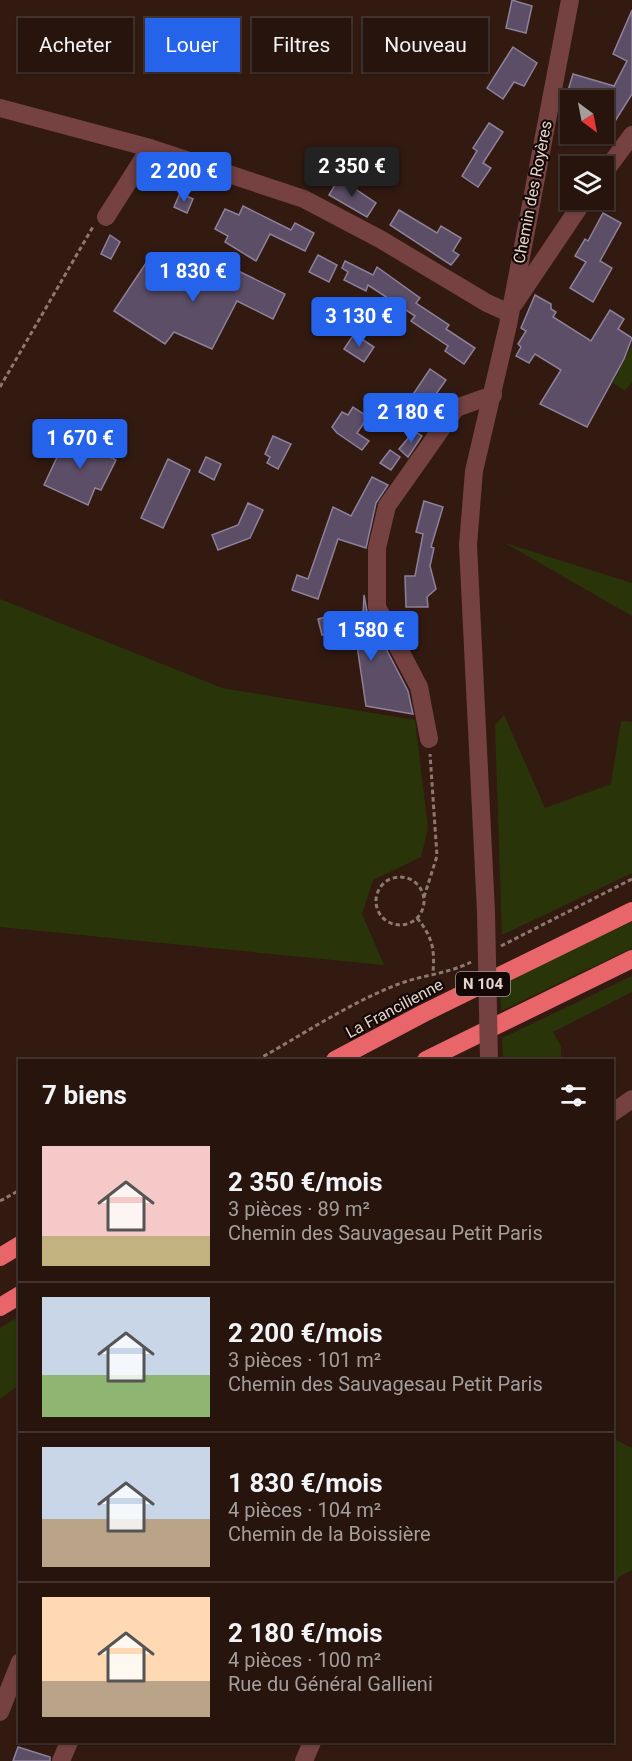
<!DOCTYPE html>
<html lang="fr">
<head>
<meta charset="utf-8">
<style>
  :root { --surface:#26140d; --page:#2e1d16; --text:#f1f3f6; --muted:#a49e9d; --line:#42332e; --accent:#2563eb }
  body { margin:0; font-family:Roboto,sans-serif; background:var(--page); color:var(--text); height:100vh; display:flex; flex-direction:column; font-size:22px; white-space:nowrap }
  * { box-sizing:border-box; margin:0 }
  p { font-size:20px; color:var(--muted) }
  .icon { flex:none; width:33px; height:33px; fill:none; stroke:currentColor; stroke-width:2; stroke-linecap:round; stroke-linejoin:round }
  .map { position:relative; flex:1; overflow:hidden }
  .drawer { position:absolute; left:18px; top:1059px; width:596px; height:684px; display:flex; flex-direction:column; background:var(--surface); border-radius:0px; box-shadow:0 2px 4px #0004,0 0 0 2px var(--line) }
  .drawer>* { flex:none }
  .guide { position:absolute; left:18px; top:18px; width:597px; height:54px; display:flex; gap:12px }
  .needle { width:39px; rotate:148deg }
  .buttons { position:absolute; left:560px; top:90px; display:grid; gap:12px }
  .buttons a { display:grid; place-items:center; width:54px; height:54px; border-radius:0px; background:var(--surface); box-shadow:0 2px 4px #0004,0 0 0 2px var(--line); font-size:30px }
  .price { position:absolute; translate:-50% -51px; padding:0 14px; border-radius:6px; background:var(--accent); color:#fff; font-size:20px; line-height:39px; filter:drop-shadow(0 2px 3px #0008) }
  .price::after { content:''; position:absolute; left:50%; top:36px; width:18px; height:14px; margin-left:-9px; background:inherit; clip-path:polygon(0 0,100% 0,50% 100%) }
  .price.on { background:#222; color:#fff }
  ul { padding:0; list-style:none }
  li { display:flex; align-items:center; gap:18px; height:150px; padding:0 24px }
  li+li { border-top:2px solid var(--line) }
  li span { display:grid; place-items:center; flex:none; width:168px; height:120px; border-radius:0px; color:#555 }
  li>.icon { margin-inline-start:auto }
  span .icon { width:72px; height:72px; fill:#fffc; stroke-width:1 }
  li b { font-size:26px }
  h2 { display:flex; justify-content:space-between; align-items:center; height:72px; padding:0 24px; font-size:26px }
  .pill { padding:0 21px; border-radius:0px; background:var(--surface); box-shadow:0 2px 4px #0004,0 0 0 2px var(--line); font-size:21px; line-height:54px }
  .pill.on { background:var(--accent); color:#fff }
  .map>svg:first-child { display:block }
</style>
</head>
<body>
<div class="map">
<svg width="632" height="1761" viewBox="0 0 632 1761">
  <rect width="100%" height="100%" fill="#321a11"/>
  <g fill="#293508">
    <polygon points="632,345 632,382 625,391 613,383"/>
    <polygon points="505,543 632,583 632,616"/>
    <polygon points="0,599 222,688 415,720 428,829 421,857 373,880 362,914 384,965 0,927"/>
    <polygon points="504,715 545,808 611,784 621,721 632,722 632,873 502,935 495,725"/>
    <polygon points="632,922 632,948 501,1011 500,982"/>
    <polygon points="632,976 632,992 553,1032 561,1046 561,1060 503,1060 502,1038"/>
    <polygon points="19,1316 19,1385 0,1399 0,1328"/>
    <polygon points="612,1438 632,1448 632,1570 619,1577 612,1589"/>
  </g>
  <g fill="#5c4e67" stroke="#8e809a" stroke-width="1.5">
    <polygon points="512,0 532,6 526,33 506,28"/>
    <polygon points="632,10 632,94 612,126 603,121 603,100 575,100 567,94 573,74 614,86 627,61 613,54"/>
    <polygon points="513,47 537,63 524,86 514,82 503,99 487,88"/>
    <polygon points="489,123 503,132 483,163 491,168 478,187 462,176 477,151 473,148"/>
    <polygon points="339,178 376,203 367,217 329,195"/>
    <polygon points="180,193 193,199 187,213 174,207"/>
    <polygon points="243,206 291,230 295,223 314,233 305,251 270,234 256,261 225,242 228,236 215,229 225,209 239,215"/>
    <polygon points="399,210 437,233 441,226 461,238 453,251 459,255 451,265 390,225"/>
    <polygon points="603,213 621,223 600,261 612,268 593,302 570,288 586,262 575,256 585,239 588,241"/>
    <polygon points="110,235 120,242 111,259 101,254"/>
    <polygon points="318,255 337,265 329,282 309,272"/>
    <polygon points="148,260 198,294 216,260 285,294 273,319 237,301 212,349 174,332 165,344 114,311"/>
    <polygon points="345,261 373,275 377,267 420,298 416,303 449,325 446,329 475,348 464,364 445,351 448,346 411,321 415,316 368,285 366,291 344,280 348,272 342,268"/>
    <polygon points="535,295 551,304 551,309 556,312 553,317 591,341 610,310 624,319 618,329 632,338 624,359 587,427 540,404 561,370 535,354 529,363 516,356 521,347 518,344 526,331 521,328"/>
    <polygon points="354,334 374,347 364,362 344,349"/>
    <polygon points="430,369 446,380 414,425 396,413 409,394 412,396"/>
    <polygon points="353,407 368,417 357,433 369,441 362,450 337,433 332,427 342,412 348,415"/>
    <polygon points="414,431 422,436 408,457 399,449"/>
    <polygon points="68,434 111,454 110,457 116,460 101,490 95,488 88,505 44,485"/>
    <polygon points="273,436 291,444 278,469 267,463 270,457 265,454"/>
    <polygon points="390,450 400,457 391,470 380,463"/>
    <polygon points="206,457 221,464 214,480 199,472"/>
    <polygon points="168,459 190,470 163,528 141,518"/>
    <polygon points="372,477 388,485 376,503 366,548 338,539 318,599 292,590 297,575 308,579 333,507 351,516"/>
    <polygon points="424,501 443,507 431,547 434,548 430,566 436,589 427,597 428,607 406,607 405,576 415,576 423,534 416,532"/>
    <polygon points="248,503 263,510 250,538 218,550 212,535 238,525"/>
    <polygon points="364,595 367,612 408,691 413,714 366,706 356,639 329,644 326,634 322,635 318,619 341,613 343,621 363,617"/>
    <polygon points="18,1747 50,1757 50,1761 13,1761"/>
  </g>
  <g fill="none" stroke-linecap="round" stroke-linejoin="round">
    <g stroke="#8c7870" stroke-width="3" stroke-dasharray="4.5 3" stroke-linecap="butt">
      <polyline points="0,387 94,225"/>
      <circle cx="400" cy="901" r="24"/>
      <polyline points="424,897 437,856 430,754"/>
      <path d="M 417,918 C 432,936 435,949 433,972"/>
      <polyline points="501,946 632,879"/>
      <path d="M 257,1060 C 302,1035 348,1004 396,985 C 421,975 448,974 471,962"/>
      <polyline points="0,1201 20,1190"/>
    </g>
    <g stroke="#754141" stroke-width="18">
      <polyline points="0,108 150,148 304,199 380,239 487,303 509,313"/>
      <polyline points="603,174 632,135"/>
      <polyline points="106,217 150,148"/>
      <polyline points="514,304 584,200"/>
      <polyline points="429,739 419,687 377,607 377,548 387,506 456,408 493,395"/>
      <polyline points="486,912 468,545 474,471 508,325 570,0"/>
      <polyline points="612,1113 632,1099"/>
      <polyline points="0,1712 20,1662"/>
      <polyline points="61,1761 69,1742"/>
      <polyline points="304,1761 312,1742"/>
    </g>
    <g stroke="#e86669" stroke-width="18">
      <polyline points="335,1060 424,1013 632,911"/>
      <polyline points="426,1060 632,959"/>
      <polyline points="0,1257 20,1245"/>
      <polyline points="0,1307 20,1295"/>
    </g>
    <polyline stroke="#754141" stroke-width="18" points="486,912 489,1060"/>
  </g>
  <g text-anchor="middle" stroke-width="4.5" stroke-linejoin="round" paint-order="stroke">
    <rect fill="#130805" stroke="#a69791" stroke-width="1.5" x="456" y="972" width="54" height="24" rx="4.5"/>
    <g font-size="15" font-weight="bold" fill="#e5d4cd">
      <text x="483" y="989">N 104</text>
    </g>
    <g font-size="16" fill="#e5d4cd" stroke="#130805">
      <text transform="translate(532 192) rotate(-79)" y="6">Chemin des Royères</text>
      <text transform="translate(394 1008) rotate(-28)" y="6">La Francilienne</text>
    </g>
  </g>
</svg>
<div class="buttons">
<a><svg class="needle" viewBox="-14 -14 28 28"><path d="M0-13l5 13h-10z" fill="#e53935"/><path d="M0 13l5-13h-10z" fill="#a49e9d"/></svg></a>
<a><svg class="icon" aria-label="layers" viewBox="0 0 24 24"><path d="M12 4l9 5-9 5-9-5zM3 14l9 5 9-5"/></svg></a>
</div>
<b class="price on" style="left:352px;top:198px">2 350 €</b>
<b class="price" style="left:184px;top:203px">2 200 €</b>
<b class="price" style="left:193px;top:303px">1 830 €</b>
<b class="price" style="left:359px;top:348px">3 130 €</b>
<b class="price" style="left:411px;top:444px">2 180 €</b>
<b class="price" style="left:80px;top:470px">1 670 €</b>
<b class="price" style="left:371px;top:662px">1 580 €</b>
<div class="guide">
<a class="pill">Acheter</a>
<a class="pill on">Louer</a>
<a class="pill">Filtres</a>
<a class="pill">Nouveau</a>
</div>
<section class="drawer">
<h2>7 biens<svg class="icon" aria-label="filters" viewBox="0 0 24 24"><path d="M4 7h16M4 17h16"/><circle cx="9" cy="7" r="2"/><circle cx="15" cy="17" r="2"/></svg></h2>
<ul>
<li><span style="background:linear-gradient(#f6c9c9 75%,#c2b280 0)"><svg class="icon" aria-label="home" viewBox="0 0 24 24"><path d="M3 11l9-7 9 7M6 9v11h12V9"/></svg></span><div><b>2 350 €/mois</b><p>3 pièces · 89 m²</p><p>Chemin des Sauvagesau Petit Paris</p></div></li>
<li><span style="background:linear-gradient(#c9d6e8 65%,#8fb573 0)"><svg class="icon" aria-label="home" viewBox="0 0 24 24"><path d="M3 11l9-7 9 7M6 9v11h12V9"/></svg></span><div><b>2 200 €/mois</b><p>3 pièces · 101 m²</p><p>Chemin des Sauvagesau Petit Paris</p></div></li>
<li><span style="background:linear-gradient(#c9d6e8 60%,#b9a48a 0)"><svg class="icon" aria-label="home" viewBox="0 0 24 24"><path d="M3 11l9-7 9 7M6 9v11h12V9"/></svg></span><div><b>1 830 €/mois</b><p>4 pièces · 104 m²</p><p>Chemin de la Boissière</p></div></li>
<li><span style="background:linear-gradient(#ffd9b3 70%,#b9a48a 0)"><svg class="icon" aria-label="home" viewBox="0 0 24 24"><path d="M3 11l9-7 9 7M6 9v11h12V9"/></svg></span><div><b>2 180 €/mois</b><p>4 pièces · 100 m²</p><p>Rue du Général Gallieni</p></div></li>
</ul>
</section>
</div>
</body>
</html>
